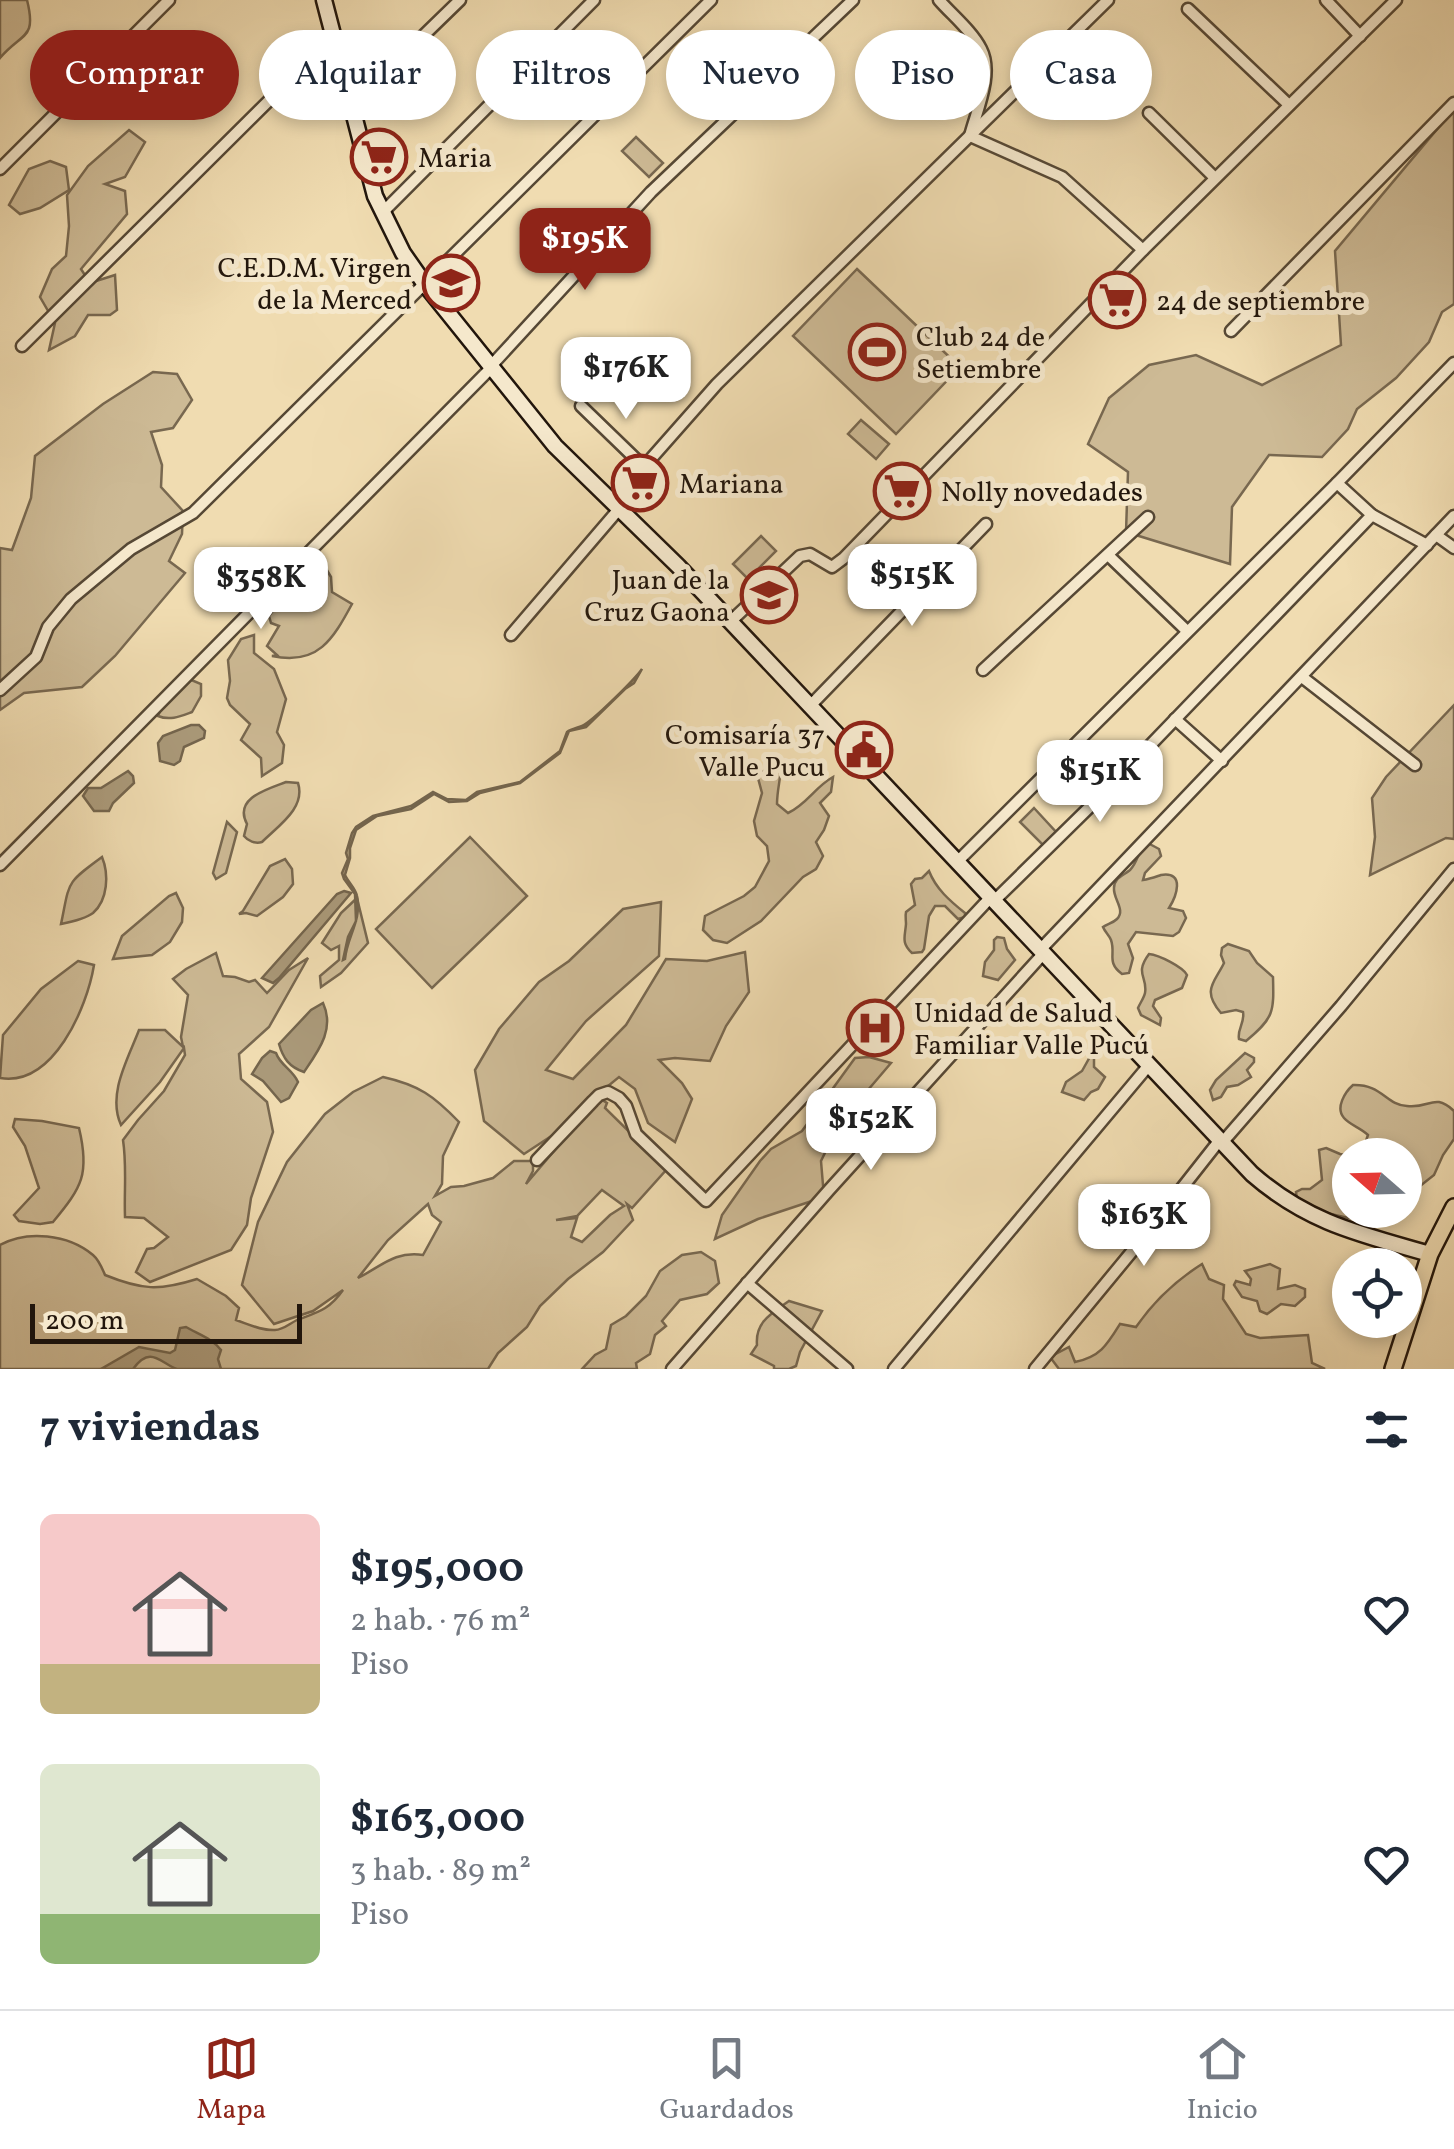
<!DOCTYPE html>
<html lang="es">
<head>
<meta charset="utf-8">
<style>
  :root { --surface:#fff; --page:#f6f6f7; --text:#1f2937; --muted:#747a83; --line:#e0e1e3; --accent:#8f2418 }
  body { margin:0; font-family:Vollkorn,serif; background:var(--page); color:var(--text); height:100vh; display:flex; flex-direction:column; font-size:38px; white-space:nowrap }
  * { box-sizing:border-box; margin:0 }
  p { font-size:32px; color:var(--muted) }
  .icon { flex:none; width:55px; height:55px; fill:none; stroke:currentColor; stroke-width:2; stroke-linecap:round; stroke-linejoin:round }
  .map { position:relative; height:1369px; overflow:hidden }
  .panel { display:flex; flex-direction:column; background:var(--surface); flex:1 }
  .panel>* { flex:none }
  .guide { position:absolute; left:30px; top:30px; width:1395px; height:90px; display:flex; gap:20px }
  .needle { width:65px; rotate:290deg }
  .controls { position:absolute; left:1332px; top:1138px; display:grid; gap:20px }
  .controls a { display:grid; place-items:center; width:90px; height:90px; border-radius:50%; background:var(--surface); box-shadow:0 5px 15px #0003; font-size:50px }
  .scale { position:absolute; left:30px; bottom:25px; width:272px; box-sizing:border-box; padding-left:10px; border:5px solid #22160c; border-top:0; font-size:28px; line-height:35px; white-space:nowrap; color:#22160c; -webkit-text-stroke:8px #f5e8cc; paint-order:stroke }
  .price { position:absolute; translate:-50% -85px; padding:0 22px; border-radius:20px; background:#fff; color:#222; font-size:32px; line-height:65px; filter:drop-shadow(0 2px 5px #0008) }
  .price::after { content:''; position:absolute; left:50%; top:60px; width:30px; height:22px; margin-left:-15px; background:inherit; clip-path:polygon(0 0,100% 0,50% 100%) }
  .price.selected { background:var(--accent); color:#fff }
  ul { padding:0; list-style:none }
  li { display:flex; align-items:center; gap:30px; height:250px; padding:0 40px }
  li span { display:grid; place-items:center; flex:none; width:280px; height:200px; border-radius:15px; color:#555 }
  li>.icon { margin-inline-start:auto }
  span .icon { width:120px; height:120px; fill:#fffc; stroke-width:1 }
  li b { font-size:42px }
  h2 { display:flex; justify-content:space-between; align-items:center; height:120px; padding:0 40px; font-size:42px }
  .chip { padding:0 35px; border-radius:45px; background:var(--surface); box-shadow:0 5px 15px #0003; font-size:35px; line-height:90px }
  .chip.selected { background:var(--accent); color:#fff }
  .tabs { display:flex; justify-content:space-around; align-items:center; height:140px; border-top:2px solid var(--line); background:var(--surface); font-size:28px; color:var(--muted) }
  .tabs a { display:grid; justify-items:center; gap:5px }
  .tabs .selected { color:var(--accent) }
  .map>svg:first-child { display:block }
</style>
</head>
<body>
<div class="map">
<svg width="1454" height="1369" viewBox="0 0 1454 1369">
  <rect width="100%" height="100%" fill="#f0dcb1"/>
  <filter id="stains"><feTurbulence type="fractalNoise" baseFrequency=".002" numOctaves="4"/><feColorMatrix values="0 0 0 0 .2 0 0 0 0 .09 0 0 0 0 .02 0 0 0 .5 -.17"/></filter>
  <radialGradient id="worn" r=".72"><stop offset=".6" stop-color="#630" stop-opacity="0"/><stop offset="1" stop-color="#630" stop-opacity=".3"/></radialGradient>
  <g fill="#cdba95" stroke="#786850" stroke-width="2.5" fill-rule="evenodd">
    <path d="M 0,0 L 27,0 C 37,40 22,32 0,58 Z"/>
    <polygon points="1454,109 1454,304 1442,312 1429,342 1396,378 1357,409 1348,429 1322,457 1269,455 1232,507 1230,564 1126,532 1128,472 1088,444 1109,398 1149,365 1196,355 1262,385 1341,345 1335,251"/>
    <polygon points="129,130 145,142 125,177 105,184 125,191 127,214 81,269 90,283 115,275 117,310 110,315 88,315 75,336 49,350 55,323 40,297 52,269 66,256 69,226 67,195 88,166"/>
    <polygon points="636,137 663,163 649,177 622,151"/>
    <polygon points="50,161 66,167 69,190 40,208 20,214 9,205 29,169"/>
    <polygon points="857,269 960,367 896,434 793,336"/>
    <polygon points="153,372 177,374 192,400 173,428 151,432 162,465 161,487 183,511 182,534 169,561 185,573 115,656 82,687 24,693 0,710 0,548 12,550 31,498 35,456 103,404"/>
    <polygon points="861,420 889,444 876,459 848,434"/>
    <polygon points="761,536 776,551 748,579 733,564"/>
    <path d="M 325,567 L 331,577 L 332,592 L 352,604 C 333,639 318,666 272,656 L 277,655 L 267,646 L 279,626 L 271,623 L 269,616 L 291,586 Z"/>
    <polygon points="254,635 254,653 274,669 286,699 277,732 284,745 282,763 262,776 261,758 241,740 250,724 230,705 227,698 230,681 228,660 241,639"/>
    <path d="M 189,679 L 201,684 L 201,696 L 192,712 C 181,716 170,721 158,716 L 162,706 Z"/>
    <polygon points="1454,705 1454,839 1446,838 1370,875 1375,837 1372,798 1386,777"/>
    <path d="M 781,759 C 782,775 777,788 777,804 L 788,813 C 807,804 815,787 833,777 L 831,792 L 820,803 L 829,816 L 824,830 L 816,842 L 823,856 L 816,869 L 803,877 L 761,921 L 727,943 L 713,940 L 703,930 L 705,916 L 744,896 L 755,887 L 769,861 L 767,846 L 757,836 L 754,821 L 762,793 L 758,778 L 768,766 Z"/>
    <path d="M 286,782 L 298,783 C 306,808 278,826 262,842 C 255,844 248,841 244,836 L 247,824 C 233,798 268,789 286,782 Z"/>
    <polygon points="1034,808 1057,833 1044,846 1020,822"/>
    <polygon points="227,822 237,832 226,873 216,879 213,873"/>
    <polygon points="470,837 527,896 432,988 376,929"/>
    <path d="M 1146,842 L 1159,849 L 1161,856 L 1145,873 L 1143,880 C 1150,879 1155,877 1161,875 C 1186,871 1176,897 1169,908 L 1183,911 L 1186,918 L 1179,932 L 1173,936 L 1136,932 L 1128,944 L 1133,958 L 1129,973 L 1122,974 C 1106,962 1116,954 1111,940 C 1109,935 1105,932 1103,927 C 1107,924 1113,923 1117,919 C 1126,910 1113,899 1114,888 C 1114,878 1123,876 1130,870 C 1138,862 1138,851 1146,842 Z"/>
    <path d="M 102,857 C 109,874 108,900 93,913 C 85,919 71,922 61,924 C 70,881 65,884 102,857 Z"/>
    <polygon points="285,859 292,869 293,884 283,897 257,916 246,913 239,914 243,911 270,866"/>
    <path d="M 929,871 C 936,889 950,901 965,913 L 965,917 L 958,919 L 945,906 L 935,906 L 929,916 L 924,949 L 922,952 L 912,953 C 901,943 905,937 906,924 C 906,920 905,916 906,912 L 915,905 L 911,884 L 915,879 L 922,878 Z"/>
    <polygon points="176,893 183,908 182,922 170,942 152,955 113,959 122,936 169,896"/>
    <polygon points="357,898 368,943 341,973 321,987 320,976 339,960 339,946 331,950 322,943 341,913"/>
    <polygon points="661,902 659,956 586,1021 546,1070 573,1079 626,1025 666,959 707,961 745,952 749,992 726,1026 710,1061 675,1058 659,1060 682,1083 692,1099 675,1142 648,1123 635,1089 619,1077 586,1104 559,1131 524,1154 484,1121 475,1070 499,1029 539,982 569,961 623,909"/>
    <polygon points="997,937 1004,938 1007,949 1015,960 998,980 983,976 985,962 994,950 994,940"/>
    <path d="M 1228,944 L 1249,951 L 1257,963 L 1273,977 C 1274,1012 1274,1018 1246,1041 L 1239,1039 C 1237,1029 1245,1023 1243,1012 L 1236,1010 L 1221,1013 C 1201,990 1215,982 1224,963 L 1221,955 L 1222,948 Z"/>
    <path d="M 216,953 L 223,976 L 235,977 L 249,982 L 255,980 L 267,993 L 289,970 L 308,958 L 269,1027 L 239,1054 L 241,1079 L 267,1102 L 273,1132 L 251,1198 L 247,1225 L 231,1250 L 150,1282 L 136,1272 L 147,1249 L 154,1248 L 168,1237 L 144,1218 L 125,1217 C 124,1191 127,1166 123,1140 L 138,1120 L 164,1091 L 185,1055 L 184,1048 L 160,1082 L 121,1125 C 107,1094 128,1059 139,1030 L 165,1030 L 183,1047 L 181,1037 L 188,995 L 173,979 L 186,969 Z"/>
    <path d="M 1149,954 C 1159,955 1183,967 1187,975 L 1182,988 L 1155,1000 L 1153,1006 L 1161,1018 L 1160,1025 L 1141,1015 L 1138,1008 C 1140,1003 1144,998 1145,993 C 1148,977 1134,974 1149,954 Z"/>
    <path d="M 78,961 L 94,965 C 87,1008 53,1087 0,1078 L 3,1035 L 41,989 Z"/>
    <polygon points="1245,1053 1254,1058 1254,1062 1247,1070 1251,1077 1238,1085 1227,1087 1221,1097 1213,1100 1210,1090 1216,1080"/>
    <polygon points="1091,1055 1094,1056 1094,1067 1105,1077 1098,1089 1091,1092 1084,1100 1062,1092 1066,1082 1082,1071"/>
    <polygon points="869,1057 891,1063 839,1124 821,1161 824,1197 758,1219 715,1239 722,1215 760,1161 771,1149 802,1131 855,1058"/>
    <path d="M 383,1077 C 419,1085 434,1096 459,1122 L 443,1156 L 442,1184 L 435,1196 L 451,1187 L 464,1186 L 493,1178 L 514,1161 L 533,1161 L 533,1171 L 526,1184 L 599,1098 L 607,1103 L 605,1108 L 667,1169 L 632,1208 L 627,1204 L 633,1220 L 603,1252 L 568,1279 L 540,1306 L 527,1327 L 498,1353 L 488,1369 L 0,1369 L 0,1245 C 27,1230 68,1234 93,1255 C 99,1260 102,1268 105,1275 C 142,1290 159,1291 197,1279 L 226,1296 L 239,1308 L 236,1320 C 248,1324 262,1331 275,1330 C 283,1330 289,1324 297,1320 C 318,1312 329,1310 343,1290 L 313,1311 L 274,1324 L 242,1285 L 258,1222 L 287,1162 L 325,1114 L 353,1092 ZM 602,1190 L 624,1206 L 610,1215 L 582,1242 L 571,1237 L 577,1218 L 556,1220 L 577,1216 ZM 428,1204 L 432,1215 L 441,1222 L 423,1255 C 394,1251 382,1266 358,1278 L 388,1240 Z"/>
    <path d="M 1353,1085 C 1382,1084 1386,1105 1407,1106 C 1430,1109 1434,1092 1454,1111 L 1454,1139 L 1443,1155 L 1434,1175 L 1405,1198 L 1405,1155 L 1371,1155 L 1363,1149 L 1368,1135 C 1361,1128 1350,1125 1344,1118 C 1335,1108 1345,1092 1353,1085 Z"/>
    <path d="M 15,1119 L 42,1121 L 79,1128 C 90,1174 82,1187 53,1222 L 40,1224 L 19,1221 L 14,1215 L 39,1188 L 25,1146 L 13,1127 Z"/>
    <path d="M 1326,1148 L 1340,1154 L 1350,1156 L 1350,1210 L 1374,1210 L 1366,1221 C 1342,1217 1318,1213 1297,1199 L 1296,1192 L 1302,1189 L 1310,1189 L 1322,1180 L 1319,1150 Z"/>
    <polygon points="701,1252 715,1261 719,1283 707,1294 680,1300 662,1321 666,1326 655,1335 650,1354 636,1363 637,1369 582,1369 595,1355 606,1349 611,1325 626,1316 646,1296 660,1271 682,1255"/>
    <path d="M 1202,1264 L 1209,1279 L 1224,1285 L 1223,1299 L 1246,1334 L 1260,1338 L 1308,1335 L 1312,1363 L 1325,1369 L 1059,1369 L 1050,1357 L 1069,1347 L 1075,1362 C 1100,1357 1107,1345 1120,1324 L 1136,1327 C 1154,1301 1175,1281 1202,1264 Z"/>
    <polygon points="1270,1264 1280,1269 1278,1289 1295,1285 1305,1289 1305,1297 1295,1306 1281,1304 1267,1314 1260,1311 1257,1301 1242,1297 1234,1285 1236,1281 1250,1285 1251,1279 1245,1271"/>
    <path d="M 789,1301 L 822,1311 L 800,1352 L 796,1366 L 789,1369 L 774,1369 L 774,1366 L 751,1354 L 757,1345 C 755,1322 771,1314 789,1301 Z"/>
  </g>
  <g fill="#aa9979" stroke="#74654d" stroke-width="2.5">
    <path d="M 642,669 L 634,683 L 625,689 L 586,727 L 569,731 L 560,753 L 520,783 L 480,793 L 467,801 L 449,802 L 434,794 L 411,809 L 377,816 L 356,830 L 350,848 L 350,858 L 345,875 C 348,882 356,889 357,896 C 362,921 347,936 345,959 L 343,960 L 348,937 L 356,921 L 355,894 L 344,879 L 342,873 L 348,859 L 346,853 L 352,833 L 356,827 L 373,816 L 411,806 L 433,792 L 447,799 L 466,800 L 477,792 L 520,782 L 560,751 L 567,732 C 571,729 577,728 582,726 C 592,722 635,679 642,669 Z"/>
    <polygon points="191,725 199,725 205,731 204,738 184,747 180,761 174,765 160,761 158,743 163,736"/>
    <polygon points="128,771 133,776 134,783 113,803 109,811 94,811 83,796 88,788 101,788"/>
    <polygon points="344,891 351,893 279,978 273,983 262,978 337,894"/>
    <path d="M 323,1003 C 335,1029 319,1050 304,1072 C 289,1067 283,1058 279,1044 L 311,1010 Z"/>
    <path d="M 270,1051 L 276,1053 C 280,1065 293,1070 298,1082 L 289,1098 L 281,1102 L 263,1081 L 252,1074 L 262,1058 Z"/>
    <path d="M 186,1327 C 198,1334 213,1339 221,1350 L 218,1359 L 221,1369 C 208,1369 189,1369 177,1369 C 161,1364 151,1344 133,1369 L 101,1369 L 139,1347 L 170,1353 L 175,1350 L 180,1328 Z"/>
  </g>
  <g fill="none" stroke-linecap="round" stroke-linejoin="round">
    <g stroke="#564835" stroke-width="15">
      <g id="street">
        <path d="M 939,0 C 952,15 972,31 981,49 C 994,74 976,112 970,136 L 1062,177 L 1143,250"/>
        <polyline points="1326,0 1360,36"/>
        <polyline points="1188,9 1289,105"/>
        <polyline points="351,106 460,0"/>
        <polyline points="1149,113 1215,178"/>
        <polyline points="0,169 169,0"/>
        <polyline points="382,213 594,0"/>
        <polyline points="1231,331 1454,103"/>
        <polyline points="22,346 333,37"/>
        <polyline points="490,367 651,192 853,0"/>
        <polyline points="581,406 644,467"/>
        <polyline points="1337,483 1372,515 1427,545"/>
        <polyline points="612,503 717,384 1108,0"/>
        <polyline points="1436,535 1454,548"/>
        <polyline points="1108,555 1187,631"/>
        <polyline points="730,622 800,556 810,554 832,567 844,558 1143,250 1396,0"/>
        <polyline points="511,635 619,509"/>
        <polyline points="983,670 1148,517"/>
        <polyline points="1302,677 1415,765"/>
        <polyline points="0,690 36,657 48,627 71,599 131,549 193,513 711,0"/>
        <polyline points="809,707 986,524"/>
        <polyline points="1175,719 1222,761"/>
        <polyline points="957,862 1337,483 1454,363"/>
        <polyline points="0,865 491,368"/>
        <polyline points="994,901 1109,788 1372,515"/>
        <polyline points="1040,950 1454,516"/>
        <polyline points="1221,1144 1341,1006 1454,869"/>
        <polyline points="537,1160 593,1101 599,1095 608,1092 619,1098 626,1106 636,1134 706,1201 990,898"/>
        <polyline points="747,1283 847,1369"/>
        <polyline points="672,1369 829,1190 1043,954"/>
        <polyline points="894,1369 1149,1065"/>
        <polyline points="1035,1369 1134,1249 1219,1141"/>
      </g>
    </g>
    <g stroke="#22160c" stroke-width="19">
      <path id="secondary" d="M 324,0 L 375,196 L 403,253 L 424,283 L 555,446 L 678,566 L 1252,1174 C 1308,1223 1360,1234 1430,1254"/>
    </g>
    <g stroke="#22160c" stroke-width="20">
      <polyline id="primary" points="1393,1369 1430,1254 1454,1207"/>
    </g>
    <use href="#street" stroke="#f5e8cc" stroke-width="10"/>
    <use href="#secondary" stroke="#f5e8cc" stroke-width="14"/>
    <use href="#primary" stroke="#f0dcb1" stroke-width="15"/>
  </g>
  <defs>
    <g id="supermarket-ring" transform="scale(2.875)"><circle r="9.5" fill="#f5e8cc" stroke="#8f2418" stroke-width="1.5"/><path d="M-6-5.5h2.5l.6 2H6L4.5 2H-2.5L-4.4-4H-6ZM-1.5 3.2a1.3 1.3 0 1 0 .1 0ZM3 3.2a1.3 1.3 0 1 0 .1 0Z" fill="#8f2418"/></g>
    <g id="school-ring" transform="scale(2.875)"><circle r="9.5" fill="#f5e8cc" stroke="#8f2418" stroke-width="1.5"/><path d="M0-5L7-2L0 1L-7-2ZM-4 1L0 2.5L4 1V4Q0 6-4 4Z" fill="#8f2418"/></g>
    <g id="stadium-ring" transform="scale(2.875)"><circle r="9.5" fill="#f5e8cc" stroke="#8f2418" stroke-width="1.5"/><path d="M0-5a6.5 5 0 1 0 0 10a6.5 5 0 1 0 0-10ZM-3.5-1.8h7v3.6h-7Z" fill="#8f2418"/></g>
    <g id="civic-ring" transform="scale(2.875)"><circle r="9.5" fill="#f5e8cc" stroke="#8f2418" stroke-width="1.5"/><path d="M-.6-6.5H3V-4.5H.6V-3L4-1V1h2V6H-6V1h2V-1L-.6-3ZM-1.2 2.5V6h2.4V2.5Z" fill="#8f2418"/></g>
    <g id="hospital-ring" transform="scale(2.875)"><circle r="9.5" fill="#f5e8cc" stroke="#8f2418" stroke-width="1.5"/><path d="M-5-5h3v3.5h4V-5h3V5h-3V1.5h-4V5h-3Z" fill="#8f2418"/></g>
  </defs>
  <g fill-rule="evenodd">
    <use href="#supermarket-ring" x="379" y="157"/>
    <use href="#school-ring" x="451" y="283"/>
    <use href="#supermarket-ring" x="1117" y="300"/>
    <use href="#stadium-ring" x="877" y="352"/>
    <use href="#supermarket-ring" x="640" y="483"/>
    <use href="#supermarket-ring" x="902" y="491"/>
    <use href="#school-ring" x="769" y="595"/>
    <use href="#civic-ring" x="864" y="750"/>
    <use href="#hospital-ring" x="875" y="1028"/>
  </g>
  <g text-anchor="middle" stroke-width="10" stroke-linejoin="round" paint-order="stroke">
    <g font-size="28" fill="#22160c" stroke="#f5e8cc" text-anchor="start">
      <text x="418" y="167">Maria</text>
      <text x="412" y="277" text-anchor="end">C.E.D.M. Virgen<tspan x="412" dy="32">de la Merced</tspan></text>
      <text x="1156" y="310">24 de septiembre</text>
      <text x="916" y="346">Club 24 de<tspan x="916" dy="32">Setiembre</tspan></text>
      <text x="679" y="493">Mariana</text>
      <text x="941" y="501">Nolly novedades</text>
      <text x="730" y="589" text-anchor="end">Juan de la<tspan x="730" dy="32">Cruz Gaona</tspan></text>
      <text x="825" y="744" text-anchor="end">Comisaría 37<tspan x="825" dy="32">Valle Pucu</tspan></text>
      <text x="914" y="1022">Unidad de Salud<tspan x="914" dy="32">Familiar Valle Pucú</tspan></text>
    </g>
  </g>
  <rect width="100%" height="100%" filter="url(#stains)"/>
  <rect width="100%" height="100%" fill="url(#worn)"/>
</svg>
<div class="controls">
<a><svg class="needle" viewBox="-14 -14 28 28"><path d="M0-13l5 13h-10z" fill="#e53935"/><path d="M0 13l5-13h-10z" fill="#747a83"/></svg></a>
<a><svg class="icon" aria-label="locate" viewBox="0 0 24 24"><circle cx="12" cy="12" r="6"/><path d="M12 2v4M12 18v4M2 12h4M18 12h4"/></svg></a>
</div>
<div class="scale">200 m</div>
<b class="price selected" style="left:585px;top:293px">$195K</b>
<b class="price" style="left:626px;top:422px">$176K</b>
<b class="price" style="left:912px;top:629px">$515K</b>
<b class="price" style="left:261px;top:632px">$358K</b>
<b class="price" style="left:1100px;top:825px">$151K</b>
<b class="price" style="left:871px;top:1173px">$152K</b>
<b class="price" style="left:1144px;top:1269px">$163K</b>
<div class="guide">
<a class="chip selected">Comprar</a>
<a class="chip">Alquilar</a>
<a class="chip">Filtros</a>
<a class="chip">Nuevo</a>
<a class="chip">Piso</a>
<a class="chip">Casa</a>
</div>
</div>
<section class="panel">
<h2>7 viviendas<svg class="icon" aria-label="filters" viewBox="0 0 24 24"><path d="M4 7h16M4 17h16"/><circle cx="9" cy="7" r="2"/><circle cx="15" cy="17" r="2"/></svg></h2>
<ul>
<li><span style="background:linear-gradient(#f6c9c9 75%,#c2b280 0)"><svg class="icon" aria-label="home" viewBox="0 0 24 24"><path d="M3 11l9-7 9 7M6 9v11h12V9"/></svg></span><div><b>$195,000</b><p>2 hab. · 76 m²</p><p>Piso</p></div><svg class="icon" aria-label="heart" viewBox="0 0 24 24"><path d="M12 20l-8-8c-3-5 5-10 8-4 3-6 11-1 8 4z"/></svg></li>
<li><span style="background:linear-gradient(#dfe7d0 75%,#8fb573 0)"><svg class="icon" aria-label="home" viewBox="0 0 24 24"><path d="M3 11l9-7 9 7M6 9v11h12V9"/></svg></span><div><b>$163,000</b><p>3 hab. · 89 m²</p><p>Piso</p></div><svg class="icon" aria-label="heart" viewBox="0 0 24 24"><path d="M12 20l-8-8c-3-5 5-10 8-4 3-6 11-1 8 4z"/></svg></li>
</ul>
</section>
<nav class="tabs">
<a class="selected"><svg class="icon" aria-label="map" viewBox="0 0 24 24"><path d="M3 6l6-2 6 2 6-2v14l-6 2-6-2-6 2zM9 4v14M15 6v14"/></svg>Mapa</a>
<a><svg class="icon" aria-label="saved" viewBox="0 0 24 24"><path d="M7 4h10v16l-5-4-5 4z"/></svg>Guardados</a>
<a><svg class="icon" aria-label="home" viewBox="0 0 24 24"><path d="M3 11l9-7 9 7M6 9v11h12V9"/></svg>Inicio</a>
</nav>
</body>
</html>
